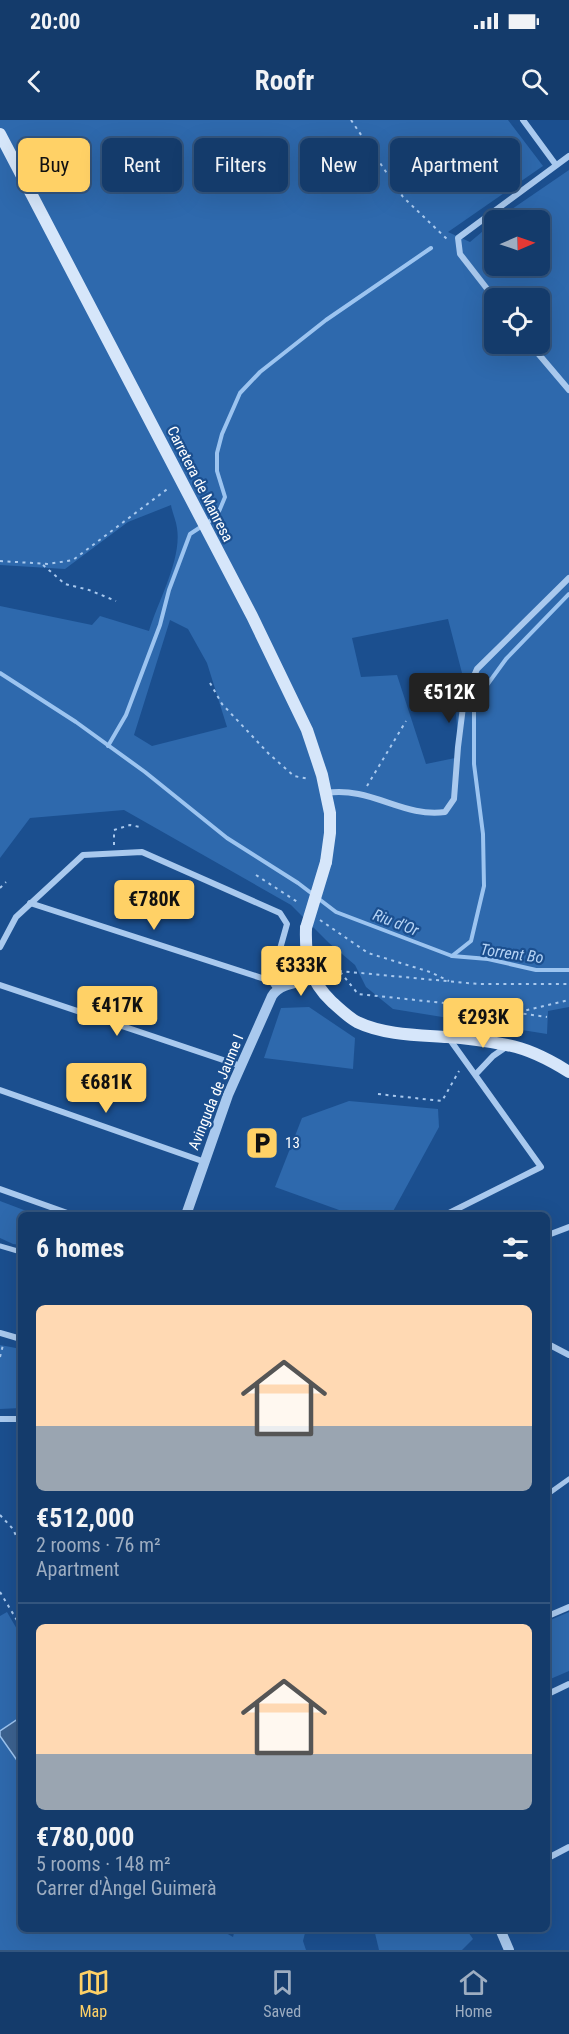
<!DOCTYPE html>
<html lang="en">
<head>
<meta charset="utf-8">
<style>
  :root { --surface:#143b6b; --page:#1d4271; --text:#f1f3f6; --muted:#9dadc1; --line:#33557e; --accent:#ffd166 }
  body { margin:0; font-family:"Roboto Condensed",sans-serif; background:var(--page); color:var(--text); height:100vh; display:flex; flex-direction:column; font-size:22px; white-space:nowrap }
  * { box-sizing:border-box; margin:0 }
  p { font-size:20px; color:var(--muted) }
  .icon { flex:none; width:33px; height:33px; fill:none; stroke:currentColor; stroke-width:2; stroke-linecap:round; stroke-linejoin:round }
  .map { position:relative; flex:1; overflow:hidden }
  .panel { position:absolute; left:18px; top:1092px; width:532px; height:720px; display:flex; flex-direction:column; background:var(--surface); border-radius:9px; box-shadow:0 6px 24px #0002,0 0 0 2px var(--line) }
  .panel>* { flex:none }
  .banner { position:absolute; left:18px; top:18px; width:534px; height:54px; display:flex; gap:12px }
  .needle { width:39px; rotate:88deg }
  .tools { position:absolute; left:484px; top:90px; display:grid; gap:12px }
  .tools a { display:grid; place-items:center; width:66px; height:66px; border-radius:9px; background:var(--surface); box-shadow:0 6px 24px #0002,0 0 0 2px var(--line); font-size:30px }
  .price { position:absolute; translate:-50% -51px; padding:0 14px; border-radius:6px; background:var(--accent); color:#111; font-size:20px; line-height:39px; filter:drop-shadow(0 2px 3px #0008) }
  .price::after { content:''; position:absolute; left:50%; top:36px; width:18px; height:14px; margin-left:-9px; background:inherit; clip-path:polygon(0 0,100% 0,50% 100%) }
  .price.active { background:#222; color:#fff }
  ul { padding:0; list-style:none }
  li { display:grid; align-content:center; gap:12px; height:318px; padding:0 18px }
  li+li { border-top:2px solid var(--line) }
  li span { display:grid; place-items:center; height:186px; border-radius:9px; color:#555 }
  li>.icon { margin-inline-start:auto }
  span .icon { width:108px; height:108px; fill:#fffc; stroke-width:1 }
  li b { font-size:26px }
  h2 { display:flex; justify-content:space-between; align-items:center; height:72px; padding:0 18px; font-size:26px }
  .pill { padding:0 21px; border-radius:9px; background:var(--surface); box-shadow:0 6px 24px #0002,0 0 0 2px var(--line); font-size:21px; line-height:54px }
  .pill.active { background:var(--accent); color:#111 }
  .status { display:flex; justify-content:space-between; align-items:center; height:42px; padding:0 30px; background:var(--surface); direction:ltr }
  .status svg { height:16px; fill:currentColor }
  header { display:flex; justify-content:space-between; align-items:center; height:78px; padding:0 18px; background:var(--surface); font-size:27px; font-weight:700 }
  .dock { display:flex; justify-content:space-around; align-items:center; height:84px; border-top:2px solid var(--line); background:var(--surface); font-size:16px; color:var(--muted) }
  .dock a { display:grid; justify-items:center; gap:3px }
  .dock .active { color:var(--accent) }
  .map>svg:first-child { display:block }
</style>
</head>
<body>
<div class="status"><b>20:00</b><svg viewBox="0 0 49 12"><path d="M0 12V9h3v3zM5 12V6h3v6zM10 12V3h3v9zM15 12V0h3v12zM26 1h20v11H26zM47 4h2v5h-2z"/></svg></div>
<header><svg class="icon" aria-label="back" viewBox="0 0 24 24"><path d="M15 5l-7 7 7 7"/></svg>Roofr<svg class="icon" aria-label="search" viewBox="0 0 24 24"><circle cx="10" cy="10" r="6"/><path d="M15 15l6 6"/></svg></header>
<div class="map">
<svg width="569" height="1830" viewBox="0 0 569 1830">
  <rect width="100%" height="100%" fill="#1b4f8f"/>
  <g fill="#2e69ad" fill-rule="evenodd">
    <path d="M 0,0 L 508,0 L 543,46 L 448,112 L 470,122 L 495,101 L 495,146 L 540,146 L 540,100 L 496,100 L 569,50 L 569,887 L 548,891 L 547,914 L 393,889 L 366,867 L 355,845 L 329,823 L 291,785 L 124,690 L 30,698 L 0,738 L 0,486 L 92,505 L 100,496 L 149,511 C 158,481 182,439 177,408 C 176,400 172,392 171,385 L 128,402 L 65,449 L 0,445 ZM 495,178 L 540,178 L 540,224 L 495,224 ZM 448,499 L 462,553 L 456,595 L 460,637 L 426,644 L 397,555 L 361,557 L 352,518 ZM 170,500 L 188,509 L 207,543 L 227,607 L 152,626 L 134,615 Z"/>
    <polygon points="309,887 355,918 353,949 264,938 281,888"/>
    <polygon points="349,981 438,989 439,1007 391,1095 353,1095 275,1067 302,998"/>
    <polygon points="0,1081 37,1095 21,1095 21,1125 13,1124 0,1118"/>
    <polygon points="0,1225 21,1229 21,1288 0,1289"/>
    <polygon points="7,1492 21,1516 21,1809 219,1809 233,1817 235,1809 306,1809 303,1821 306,1830 0,1830 0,1496"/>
    <polygon points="569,1492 569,1551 548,1560 548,1501"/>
    <polygon points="374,1809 466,1809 473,1819 462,1830 379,1830"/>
  </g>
  <polygon fill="#3c6290" stroke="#9cc4f0" stroke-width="1.5" points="21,1597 21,1646 0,1616 0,1611"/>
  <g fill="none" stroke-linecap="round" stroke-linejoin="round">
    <g stroke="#9cc4f0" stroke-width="4">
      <polyline points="0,553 76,602 145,652 227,718 298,763 336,792 452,836 471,821 484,766 483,714 474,644 474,583 506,539 569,474"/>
      <polyline points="108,626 126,595 160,505 169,470 190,414 216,397 220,389 225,377 217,351 217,333 222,314 240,273 260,252 326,200 431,128"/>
      <polyline points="452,836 488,839 536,850 569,850"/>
    </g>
    <g stroke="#a9c9ee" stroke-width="2" stroke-dasharray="3 4.5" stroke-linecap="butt">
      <polyline points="351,0 403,77 449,121"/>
      <polyline points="0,441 48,444 73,440 170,367"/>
      <polyline points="43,445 65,464 89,470 116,481"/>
      <polyline points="210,563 222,584 269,634 294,656 309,659"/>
      <polyline points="367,666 406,601"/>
      <polyline points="114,725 114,710 130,705 140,707"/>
      <polyline points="256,755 299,783"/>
      <polyline points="0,768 6,762"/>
      <polyline points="320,800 368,833 430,852 449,861"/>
      <polyline points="319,834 328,835 334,844 358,874 454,884 547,897"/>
      <polyline points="339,851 478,864 569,864"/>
      <polyline points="519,892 569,880"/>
      <polyline points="378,974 442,981 459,951"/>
      <polyline points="0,1237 3,1225"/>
      <polyline points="0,1395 13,1409 21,1427"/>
      <polyline points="0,1472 21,1507"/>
    </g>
    <g stroke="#a9c9ee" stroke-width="5">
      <polyline points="0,1126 21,1132"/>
      <polyline points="548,1374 569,1359"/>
    </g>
    <g stroke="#a9c9ee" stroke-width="6">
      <polyline points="523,0 556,45"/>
      <polyline points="495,179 460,134 458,118 569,36"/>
      <polyline points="530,224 569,270"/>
      <path d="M 326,673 C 371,666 403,698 445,692 L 454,679 L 458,627 L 464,579 L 477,549 L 569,458"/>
      <polyline points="30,783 271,861 277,869"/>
      <polyline points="0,827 16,797 83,735 142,732 280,793 287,804 271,861"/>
      <polyline points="0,865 241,946"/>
      <polyline points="476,954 493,936 509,925"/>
      <polyline points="0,970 205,1042"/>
      <polyline points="0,1069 73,1095"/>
      <polyline points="445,1095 541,1047 448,917"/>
      <polyline points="548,1115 569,1107"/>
      <polyline points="0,1213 21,1219"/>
      <polyline points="548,1224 569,1235"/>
      <polyline points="0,1299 21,1299"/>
      <polyline points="548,1496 569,1487"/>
      <polyline points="548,1574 569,1564"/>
      <polyline points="548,1738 569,1727"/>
    </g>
    <g stroke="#a9c9ee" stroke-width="10">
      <polyline points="282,866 294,844 306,834"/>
      <path d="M 186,1095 L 228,975 L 272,876 C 280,863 299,863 314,859"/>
      <polyline points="500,1809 509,1830"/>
    </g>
    <g stroke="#d6e6fa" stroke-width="12">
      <polyline points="0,14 252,496 307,610 322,655 330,693 330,713 326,742"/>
      <path d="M 306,808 C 305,839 309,860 332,882 C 340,889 348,897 357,902 C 384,915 418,915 447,917 C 467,918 487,921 507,925 C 529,929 550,940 569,952"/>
    </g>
    <polyline stroke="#d6e6fa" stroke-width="12" points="306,808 326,742"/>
  </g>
  <defs>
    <g id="parking-square" transform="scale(1.725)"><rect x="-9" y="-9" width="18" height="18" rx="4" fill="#ffd166" stroke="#1b4f8f"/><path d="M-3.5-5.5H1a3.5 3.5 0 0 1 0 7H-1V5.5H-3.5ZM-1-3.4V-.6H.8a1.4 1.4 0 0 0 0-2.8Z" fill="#111"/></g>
  </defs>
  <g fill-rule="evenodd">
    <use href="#parking-square" x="262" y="1023"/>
  </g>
  <g text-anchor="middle" stroke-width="4.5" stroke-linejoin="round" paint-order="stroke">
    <g font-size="15" fill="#fff" stroke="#1b4f8f">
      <text transform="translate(200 364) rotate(63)" y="5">Carretera de Manresa</text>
      <text transform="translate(216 972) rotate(-68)" y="5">Avinguda de Jaume I</text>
    </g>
    <g font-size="15" fill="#fff" stroke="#1b4f8f" text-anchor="start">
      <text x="285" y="1028">13</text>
    </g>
    <g font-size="16" font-style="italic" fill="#b5d3f5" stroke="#1b4f8f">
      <text transform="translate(396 802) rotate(21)" y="6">Riu d'Or</text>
      <text transform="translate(512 833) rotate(8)" y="6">Torrent Bo</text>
    </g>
  </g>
</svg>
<div class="tools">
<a><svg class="needle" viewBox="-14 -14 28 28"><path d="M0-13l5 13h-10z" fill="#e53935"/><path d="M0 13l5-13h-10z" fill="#9dadc1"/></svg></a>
<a><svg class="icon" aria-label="locate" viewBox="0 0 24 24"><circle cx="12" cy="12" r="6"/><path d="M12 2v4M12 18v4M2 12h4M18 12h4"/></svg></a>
</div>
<b class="price active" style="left:449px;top:604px">€512K</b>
<b class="price" style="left:154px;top:811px">€780K</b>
<b class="price" style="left:301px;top:877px">€333K</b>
<b class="price" style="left:117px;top:917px">€417K</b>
<b class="price" style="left:483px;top:929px">€293K</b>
<b class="price" style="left:106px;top:994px">€681K</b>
<div class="banner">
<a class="pill active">Buy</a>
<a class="pill">Rent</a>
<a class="pill">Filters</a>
<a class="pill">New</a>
<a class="pill">Apartment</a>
</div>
<section class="panel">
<h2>6 homes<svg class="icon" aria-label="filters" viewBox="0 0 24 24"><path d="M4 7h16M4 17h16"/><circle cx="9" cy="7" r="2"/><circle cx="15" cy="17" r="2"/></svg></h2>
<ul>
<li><span style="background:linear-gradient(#ffd9b3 65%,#9aa5b1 0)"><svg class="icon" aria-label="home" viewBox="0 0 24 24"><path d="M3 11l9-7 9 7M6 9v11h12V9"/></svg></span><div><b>€512,000</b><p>2 rooms · 76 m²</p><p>Apartment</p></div></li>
<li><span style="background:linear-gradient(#ffd9b3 70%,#9aa5b1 0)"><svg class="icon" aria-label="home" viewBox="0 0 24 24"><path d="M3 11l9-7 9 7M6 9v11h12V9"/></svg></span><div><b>€780,000</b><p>5 rooms · 148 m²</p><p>Carrer d'Àngel Guimerà</p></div></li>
</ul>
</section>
</div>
<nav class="dock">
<a class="active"><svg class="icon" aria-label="map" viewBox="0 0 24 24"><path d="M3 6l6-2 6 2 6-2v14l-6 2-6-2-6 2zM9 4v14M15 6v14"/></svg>Map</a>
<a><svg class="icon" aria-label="saved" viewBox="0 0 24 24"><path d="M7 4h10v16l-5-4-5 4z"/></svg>Saved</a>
<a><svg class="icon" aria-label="home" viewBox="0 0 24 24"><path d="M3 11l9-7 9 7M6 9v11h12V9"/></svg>Home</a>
</nav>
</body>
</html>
